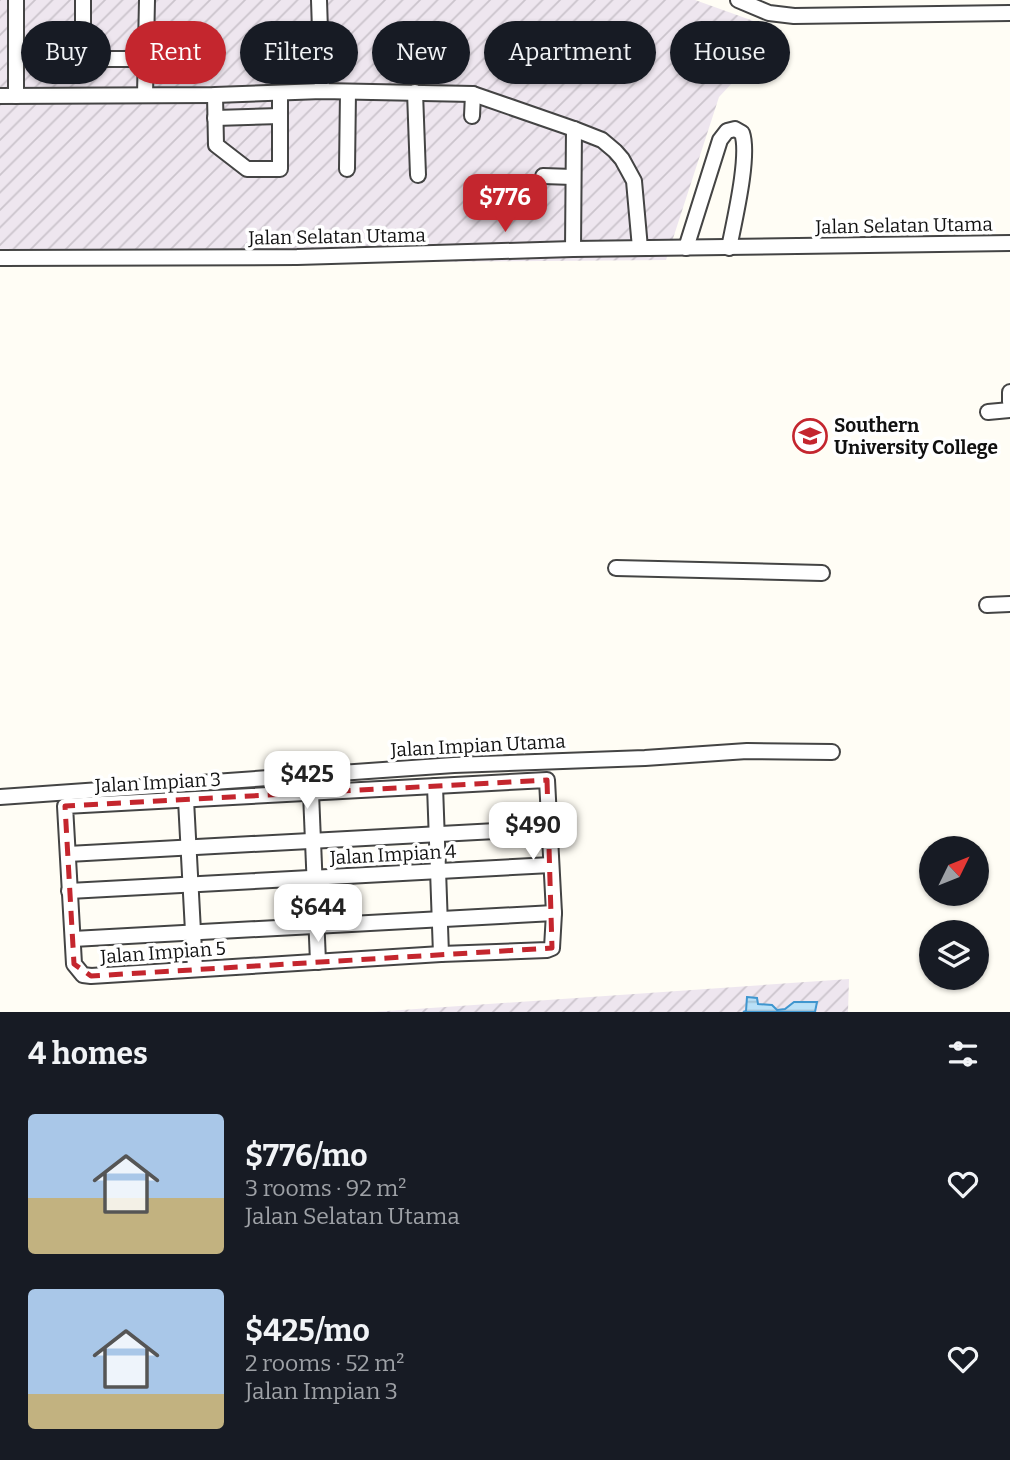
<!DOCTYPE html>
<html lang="en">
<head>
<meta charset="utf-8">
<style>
  :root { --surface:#171b24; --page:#242831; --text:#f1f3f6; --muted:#9ea1a6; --accent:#c4262e }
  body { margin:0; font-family:Bitter,serif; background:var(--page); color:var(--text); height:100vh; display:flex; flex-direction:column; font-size:26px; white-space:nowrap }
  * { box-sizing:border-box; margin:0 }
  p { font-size:23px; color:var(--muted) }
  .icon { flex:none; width:38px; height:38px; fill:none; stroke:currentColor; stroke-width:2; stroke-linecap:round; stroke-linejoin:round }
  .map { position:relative; height:1012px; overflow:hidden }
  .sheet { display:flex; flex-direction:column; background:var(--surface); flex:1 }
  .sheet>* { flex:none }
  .guide { position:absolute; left:21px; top:21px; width:970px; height:63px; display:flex; gap:14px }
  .needle { width:46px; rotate:47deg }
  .controls { position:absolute; left:919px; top:836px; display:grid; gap:14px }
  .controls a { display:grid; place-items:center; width:70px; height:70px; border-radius:50%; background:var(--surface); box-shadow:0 2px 5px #0004; font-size:35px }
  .price { position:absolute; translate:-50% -60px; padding:0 16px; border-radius:14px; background:#fff; color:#222; font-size:23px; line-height:46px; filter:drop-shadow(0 2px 4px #0008) }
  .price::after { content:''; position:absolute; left:50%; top:42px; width:21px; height:16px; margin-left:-10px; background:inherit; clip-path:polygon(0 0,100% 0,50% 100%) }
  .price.on { background:var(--accent); color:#fff }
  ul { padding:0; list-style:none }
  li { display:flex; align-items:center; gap:21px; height:175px; padding:0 28px }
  li span { display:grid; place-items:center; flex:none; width:196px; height:140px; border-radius:7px; color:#555 }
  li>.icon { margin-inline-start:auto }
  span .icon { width:84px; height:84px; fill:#fffc; stroke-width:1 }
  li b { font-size:30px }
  h2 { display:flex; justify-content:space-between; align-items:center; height:84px; padding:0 28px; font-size:30px }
  .chip { padding:0 24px; border-radius:32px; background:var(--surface); box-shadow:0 2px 5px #0004; font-size:24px; line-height:63px }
  .chip.on { background:var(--accent); color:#fff }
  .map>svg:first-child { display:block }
</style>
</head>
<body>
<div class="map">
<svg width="1010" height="1012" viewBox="0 0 1010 1012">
  <defs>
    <pattern id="industrial-furrows" width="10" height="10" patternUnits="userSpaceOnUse" patternTransform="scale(1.75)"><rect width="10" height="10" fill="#eee6ef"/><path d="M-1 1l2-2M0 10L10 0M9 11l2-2" fill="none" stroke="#cbc4cc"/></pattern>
    <pattern id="water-rules" width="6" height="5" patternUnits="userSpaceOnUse" patternTransform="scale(1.75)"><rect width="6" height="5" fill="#b9e0f7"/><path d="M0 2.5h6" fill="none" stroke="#9ebfd3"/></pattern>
  </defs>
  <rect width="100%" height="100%" fill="#fffdf5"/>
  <g fill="url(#industrial-furrows)">
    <polygon points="0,0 695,0 781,31 719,97 666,260 297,263 0,259"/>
    <polygon points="849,979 848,1012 373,1012"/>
  </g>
  <polygon fill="url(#water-rules)" stroke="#3f96cf" stroke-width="2" points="747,997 757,998 758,1004 772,1005 777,1010 785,1009 794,1002 817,1002 815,1012 743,1012 746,1011"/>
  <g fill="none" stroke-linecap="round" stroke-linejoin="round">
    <g stroke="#444" stroke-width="18">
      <g id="minor">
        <polyline points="83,0 83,59"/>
        <polyline points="319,0 322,91"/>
        <polyline points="738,0 769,13 794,16 1010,13"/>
        <polyline points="17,55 83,59 146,59"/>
        <polyline points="415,92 418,175"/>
        <polyline points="145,95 147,0"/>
        <polyline points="215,95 216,145 247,169 280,169 280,94"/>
        <polyline points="0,96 215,95 322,91 473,94 574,129 602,140 615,151 622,159 634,181 640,248"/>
        <polyline points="16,96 16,0"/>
        <polyline points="472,116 473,94"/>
        <polyline points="215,118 280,116"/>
        <polyline points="347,169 348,92"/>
        <polyline points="543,176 573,177"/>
        <path d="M 686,248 L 720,140 L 727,131 L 735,129 L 742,133 C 750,156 734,222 729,248"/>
        <polyline points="573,249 574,129"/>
        <polyline points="0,258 297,257 573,249 1010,243"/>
        <polyline points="1010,392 1010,402"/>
        <polyline points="988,412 1010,410"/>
        <polyline points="616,568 822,573"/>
        <polyline points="987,605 1010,604"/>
        <polygon points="547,780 554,913 552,948 547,950 441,954 91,976 83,975 74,964 65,806"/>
        <polyline points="435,786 441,954"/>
        <polyline points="311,793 318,962"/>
        <polyline points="0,797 454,765 645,758 747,751 832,752"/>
        <polyline points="186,800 195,969"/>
        <polyline points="68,854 550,828"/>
        <polyline points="69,891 551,865"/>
        <polyline points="73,939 554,913"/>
      </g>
    </g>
    <use href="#minor" stroke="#fff" stroke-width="14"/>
  </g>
  <path fill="none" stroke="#c4262e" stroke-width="5" stroke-dasharray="14 9" stroke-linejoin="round" d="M 547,780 L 552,948 L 91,976 L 74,964 L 65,806 Z"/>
  <defs>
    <g id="university-ring" transform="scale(1.75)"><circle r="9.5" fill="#fff" stroke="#c4262e" stroke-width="1.5"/><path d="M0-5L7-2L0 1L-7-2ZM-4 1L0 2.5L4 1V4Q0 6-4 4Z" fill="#c4262e"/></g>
  </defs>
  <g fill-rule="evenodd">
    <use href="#university-ring" x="810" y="436"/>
  </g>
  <g text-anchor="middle" stroke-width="7" stroke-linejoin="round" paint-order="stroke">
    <g font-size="19" fill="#111" stroke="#fff">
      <text transform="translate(904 225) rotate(-1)" y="7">Jalan Selatan Utama</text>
      <text transform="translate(337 236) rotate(-1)" y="7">Jalan Selatan Utama</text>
      <text transform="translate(478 745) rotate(-3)" y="7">Jalan Impian Utama</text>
      <text transform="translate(158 782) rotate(-3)" y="7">Jalan Impian 3</text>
      <text transform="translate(393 854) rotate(-3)" y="7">Jalan Impian 4</text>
      <text transform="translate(163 952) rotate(-4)" y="7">Jalan Impian 5</text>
    </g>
    <g font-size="19" font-weight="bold" fill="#111" stroke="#fff" text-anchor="start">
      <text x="834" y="432">Southern<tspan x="834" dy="22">University College</tspan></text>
    </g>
  </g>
</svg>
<div class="controls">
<a><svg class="needle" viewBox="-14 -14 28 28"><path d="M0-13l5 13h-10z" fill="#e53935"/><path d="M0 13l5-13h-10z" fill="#9ea1a6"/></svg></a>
<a><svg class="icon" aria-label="layers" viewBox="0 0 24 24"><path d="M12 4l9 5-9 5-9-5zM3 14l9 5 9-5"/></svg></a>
</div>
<b class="price on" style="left:505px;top:234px">$776</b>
<b class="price" style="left:307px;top:811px">$425</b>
<b class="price" style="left:533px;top:862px">$490</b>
<b class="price" style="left:318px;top:944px">$644</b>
<div class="guide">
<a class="chip">Buy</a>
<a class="chip on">Rent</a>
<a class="chip">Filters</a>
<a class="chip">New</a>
<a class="chip">Apartment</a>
<a class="chip">House</a>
</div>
</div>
<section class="sheet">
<h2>4 homes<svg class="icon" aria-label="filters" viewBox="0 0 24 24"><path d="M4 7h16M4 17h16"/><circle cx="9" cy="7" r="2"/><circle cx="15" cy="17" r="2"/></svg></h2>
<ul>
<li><span style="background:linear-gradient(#a9c7e8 60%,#c2b280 0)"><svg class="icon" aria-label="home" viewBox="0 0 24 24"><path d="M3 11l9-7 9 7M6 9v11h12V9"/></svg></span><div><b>$776/mo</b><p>3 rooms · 92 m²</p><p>Jalan Selatan Utama</p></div><svg class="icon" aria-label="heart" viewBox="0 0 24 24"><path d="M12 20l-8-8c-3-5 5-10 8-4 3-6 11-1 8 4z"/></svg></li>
<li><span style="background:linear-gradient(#a9c7e8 75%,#c2b280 0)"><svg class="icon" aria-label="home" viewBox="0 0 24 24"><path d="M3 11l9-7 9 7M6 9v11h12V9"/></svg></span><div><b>$425/mo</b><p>2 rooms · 52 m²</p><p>Jalan Impian 3</p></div><svg class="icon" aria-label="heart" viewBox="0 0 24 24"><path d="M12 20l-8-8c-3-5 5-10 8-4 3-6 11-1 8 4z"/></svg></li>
</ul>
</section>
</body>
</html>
